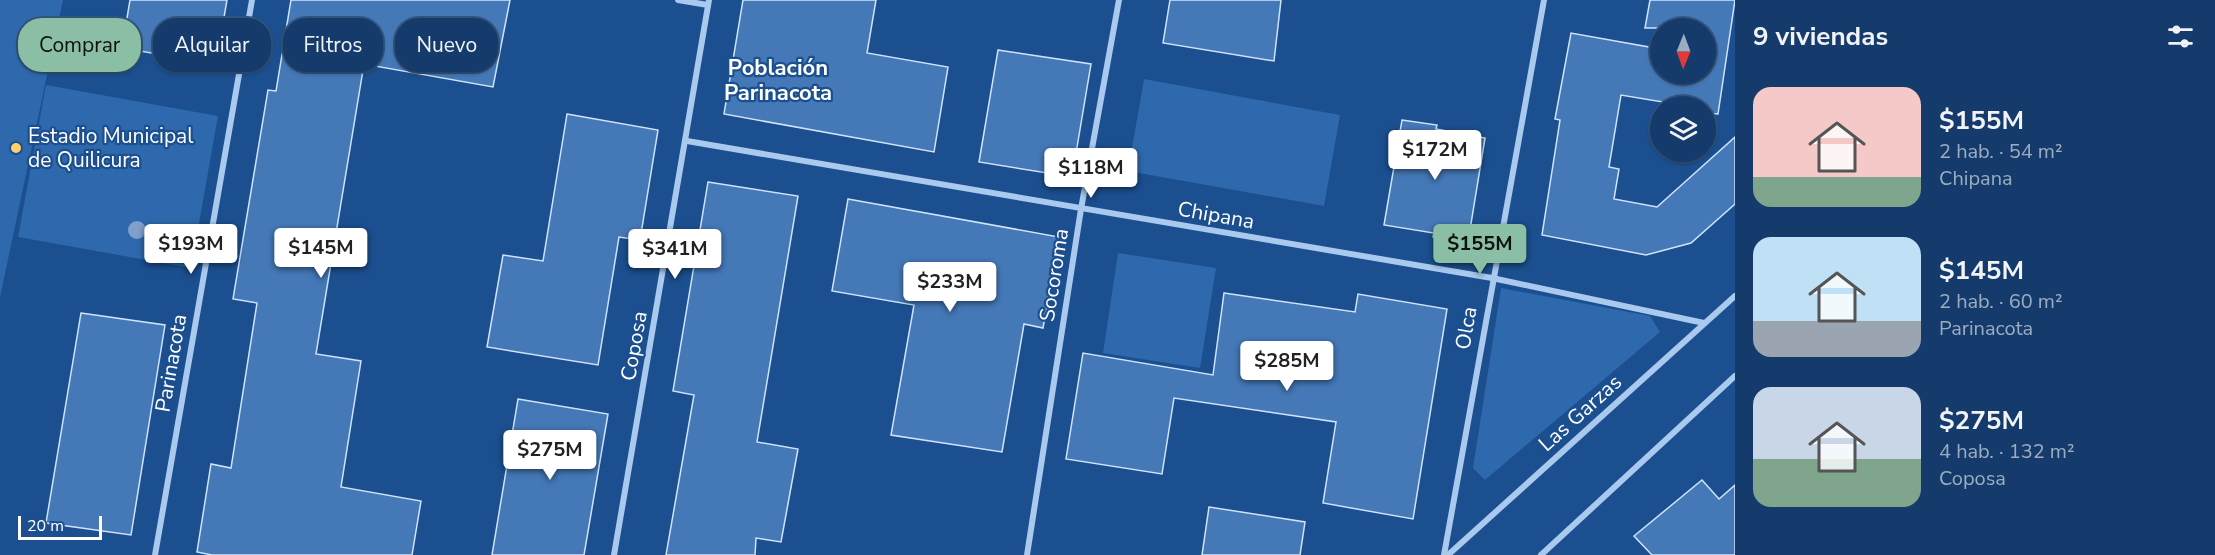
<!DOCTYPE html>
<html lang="es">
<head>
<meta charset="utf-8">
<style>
  :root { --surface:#143b6b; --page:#214673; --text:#f1f3f6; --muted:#9dadc1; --line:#33557e; --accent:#8abfa5 }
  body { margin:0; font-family:"Nunito Sans",sans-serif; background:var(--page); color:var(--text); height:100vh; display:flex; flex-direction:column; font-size:22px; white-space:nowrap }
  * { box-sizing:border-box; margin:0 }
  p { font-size:20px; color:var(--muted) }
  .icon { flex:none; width:33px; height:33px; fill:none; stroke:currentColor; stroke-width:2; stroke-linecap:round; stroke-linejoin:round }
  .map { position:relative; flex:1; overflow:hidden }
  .sheet { display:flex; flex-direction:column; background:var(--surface); width:480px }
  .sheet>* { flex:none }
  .guide { position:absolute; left:18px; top:18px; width:570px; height:54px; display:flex; gap:12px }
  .needle { width:39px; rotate:181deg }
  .fabs { position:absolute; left:1650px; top:18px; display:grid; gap:12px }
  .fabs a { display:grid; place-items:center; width:66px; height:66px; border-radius:50%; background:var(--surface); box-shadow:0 2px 4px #0004,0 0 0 2px var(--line); font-size:30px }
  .scale { position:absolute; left:18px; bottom:15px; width:84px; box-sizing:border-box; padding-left:6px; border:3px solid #fff; border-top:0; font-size:16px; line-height:21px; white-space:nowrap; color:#fff; -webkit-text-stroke:4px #1b4f8f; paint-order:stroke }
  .price { position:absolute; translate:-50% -51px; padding:0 14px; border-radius:6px; background:#fff; color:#222; font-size:20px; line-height:39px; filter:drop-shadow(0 2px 3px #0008) }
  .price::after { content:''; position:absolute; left:50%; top:36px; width:18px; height:14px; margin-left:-9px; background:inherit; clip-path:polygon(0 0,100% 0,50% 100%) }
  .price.active { background:var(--accent); color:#111 }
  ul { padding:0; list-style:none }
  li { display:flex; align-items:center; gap:18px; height:150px; padding:0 18px }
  li span { display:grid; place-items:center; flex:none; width:168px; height:120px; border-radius:18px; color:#555 }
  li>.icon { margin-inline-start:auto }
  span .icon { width:72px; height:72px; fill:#fffc; stroke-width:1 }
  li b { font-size:26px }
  h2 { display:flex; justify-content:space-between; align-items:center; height:72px; padding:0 18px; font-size:26px }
  .chip { padding:0 21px; border-radius:24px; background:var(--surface); box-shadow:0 2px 4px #0004,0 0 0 2px var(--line); font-size:21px; line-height:54px }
  .chip.active { background:var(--accent); color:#111 }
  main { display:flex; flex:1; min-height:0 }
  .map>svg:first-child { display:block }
</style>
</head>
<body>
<main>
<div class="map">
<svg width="1735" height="555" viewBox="0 0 1735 555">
  <rect width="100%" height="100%" fill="#1b4f8f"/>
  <g fill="#2e69ad">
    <polygon points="0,0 63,0 0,297"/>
    <polygon points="1144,79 1340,115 1324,206 1128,171"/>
    <polygon points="46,85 218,116 191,268 18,237"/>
    <polygon points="1118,253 1216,268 1200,368 1103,353"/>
    <polygon points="1501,288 1650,316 1660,332 1485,480 1473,468"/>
  </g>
  <g fill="#4478b7" stroke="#cfe3fa" stroke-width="1.5">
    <polygon points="130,0 227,0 215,69 180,63 181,58 122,48"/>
    <polygon points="291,0 510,0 493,87 364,64 316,354 361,361 341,487 421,501 412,555 212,555 197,552 211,464 231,468 257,303 233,299 268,90 276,91"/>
    <polygon points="743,0 876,0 867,53 948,67 934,152 724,114"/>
    <polygon points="1170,0 1281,0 1274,61 1163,43"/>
    <polygon points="1650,0 1735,0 1718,114 1706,113 1706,106 1687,106 1621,95 1609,167 1619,169 1614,199 1657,207 1735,137 1735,204 1691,243 1646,255 1542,235 1560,120 1555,119 1571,33 1660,49 1660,74 1706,74 1706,28 1645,28"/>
    <polygon points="998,50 1091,64 1072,177 979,162"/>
    <polygon points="567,114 658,130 640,240 619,237 598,365 487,347 503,255 543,261"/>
    <polygon points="1402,120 1437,125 1436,129 1485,138 1468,242 1433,237 1434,233 1384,225"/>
    <polygon points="708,182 798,196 757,442 798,449 781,542 756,538 755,555 666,555 694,395 673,391"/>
    <polygon points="848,199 1059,237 1043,328 1024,324 1002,452 891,435 914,305 832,291"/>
    <polygon points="1224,293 1355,312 1358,294 1447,309 1413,519 1323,503 1336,422 1174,398 1162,474 1066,459 1083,353 1213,375"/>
    <polygon points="81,313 165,325 131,535 46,523"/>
    <polygon points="518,399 608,414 584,555 492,555"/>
    <polygon points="1702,480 1719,499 1735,485 1735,555 1652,555 1634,536"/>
    <polygon points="1209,507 1305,522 1300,555 1202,555"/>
  </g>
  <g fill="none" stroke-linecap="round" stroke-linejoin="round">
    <g stroke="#a9c9ee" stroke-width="6">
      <polyline points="678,0 708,5"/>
      <polyline points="687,141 1492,278 1704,323"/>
      <polyline points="155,555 252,0"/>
      <polyline points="614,555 709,0"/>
      <polyline points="1027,555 1081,209 1119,0"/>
      <polyline points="1444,555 1544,0"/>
      <polyline points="1448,555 1735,296"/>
      <polyline points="1541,555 1735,376"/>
    </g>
  </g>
  <circle fill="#7ea0ca" cx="137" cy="230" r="9"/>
  <circle fill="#ffd166" stroke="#1b4f8f" stroke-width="2" cx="16" cy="148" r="6"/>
  <g text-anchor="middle" stroke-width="4.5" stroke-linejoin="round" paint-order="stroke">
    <g font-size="21" fill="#fff" stroke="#1b4f8f" text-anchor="start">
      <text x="28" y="143">Estadio Municipal<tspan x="28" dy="24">de Quilicura</tspan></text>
    </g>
    <g font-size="21" fill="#fff" stroke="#1b4f8f">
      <text transform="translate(1216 215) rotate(10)" y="7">Chipana</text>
      <text transform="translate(1054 275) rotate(-81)" y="7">Socoroma</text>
      <text transform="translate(1466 328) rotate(-80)" y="7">Olca</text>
      <text transform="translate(634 346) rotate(-80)" y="7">Coposa</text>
      <text transform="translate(171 363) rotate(-80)" y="7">Parinacota</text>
      <text transform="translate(1580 413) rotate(-42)" y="7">Las Garzas</text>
    </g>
    <g font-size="22" font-weight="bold" fill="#fff" stroke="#1b4f8f">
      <text x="778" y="75">Población<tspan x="778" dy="25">Parinacota</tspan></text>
    </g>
  </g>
</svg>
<div class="fabs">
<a><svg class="needle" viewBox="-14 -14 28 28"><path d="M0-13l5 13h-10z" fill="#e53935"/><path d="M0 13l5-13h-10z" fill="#9dadc1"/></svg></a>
<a><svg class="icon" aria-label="layers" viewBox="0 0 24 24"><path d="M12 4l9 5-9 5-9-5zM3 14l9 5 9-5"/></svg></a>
</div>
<div class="scale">20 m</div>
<b class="price" style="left:1435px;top:181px">$172M</b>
<b class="price" style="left:1091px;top:199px">$118M</b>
<b class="price" style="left:191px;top:275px">$193M</b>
<b class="price active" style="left:1480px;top:275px">$155M</b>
<b class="price" style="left:321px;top:279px">$145M</b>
<b class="price" style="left:675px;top:280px">$341M</b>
<b class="price" style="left:950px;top:313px">$233M</b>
<b class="price" style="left:1287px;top:392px">$285M</b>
<b class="price" style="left:550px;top:481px">$275M</b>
<div class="guide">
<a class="chip active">Comprar</a>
<a class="chip">Alquilar</a>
<a class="chip">Filtros</a>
<a class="chip">Nuevo</a>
</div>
</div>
<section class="sheet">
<h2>9 viviendas<svg class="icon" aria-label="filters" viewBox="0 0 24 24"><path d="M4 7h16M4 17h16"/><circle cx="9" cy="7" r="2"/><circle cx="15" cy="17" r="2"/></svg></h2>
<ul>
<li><span style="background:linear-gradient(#f6c9c9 75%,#7fa58c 0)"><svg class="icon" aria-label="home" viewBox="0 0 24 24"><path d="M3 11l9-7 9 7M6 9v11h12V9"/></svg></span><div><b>$155M</b><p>2 hab. · 54 m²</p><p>Chipana</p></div></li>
<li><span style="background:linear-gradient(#bfe0f5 70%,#9aa5b1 0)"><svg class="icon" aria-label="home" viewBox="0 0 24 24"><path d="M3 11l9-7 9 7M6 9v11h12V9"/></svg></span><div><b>$145M</b><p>2 hab. · 60 m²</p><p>Parinacota</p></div></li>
<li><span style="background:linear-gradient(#c9d6e8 60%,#7fa58c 0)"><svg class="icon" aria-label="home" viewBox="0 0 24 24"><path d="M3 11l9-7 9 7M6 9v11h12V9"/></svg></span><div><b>$275M</b><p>4 hab. · 132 m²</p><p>Coposa</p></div></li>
</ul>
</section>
</main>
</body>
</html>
